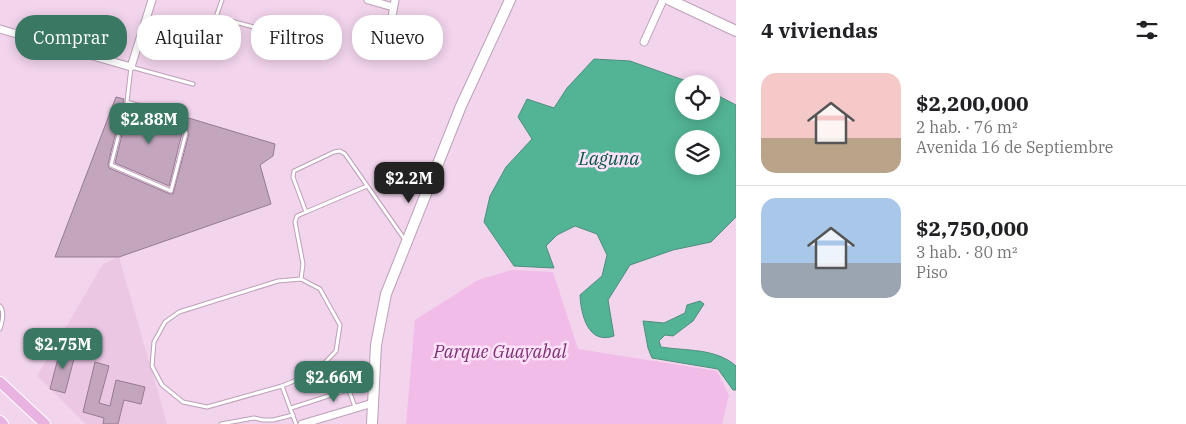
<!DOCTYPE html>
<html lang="es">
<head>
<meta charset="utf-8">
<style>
  :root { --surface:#fff; --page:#f6f6f6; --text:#202124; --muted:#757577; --line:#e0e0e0; --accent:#3b7864 }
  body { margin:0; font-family:"IBM Plex Serif",serif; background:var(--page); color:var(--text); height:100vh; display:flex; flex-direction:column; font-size:19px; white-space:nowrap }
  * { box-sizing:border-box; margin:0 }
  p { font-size:16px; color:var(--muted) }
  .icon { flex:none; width:28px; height:28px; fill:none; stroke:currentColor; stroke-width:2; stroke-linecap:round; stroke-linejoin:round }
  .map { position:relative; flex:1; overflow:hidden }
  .drawer { display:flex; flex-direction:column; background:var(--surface); width:450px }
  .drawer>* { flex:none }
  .banner { position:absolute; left:15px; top:15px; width:475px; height:45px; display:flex; gap:10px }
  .tools { position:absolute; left:675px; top:75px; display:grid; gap:10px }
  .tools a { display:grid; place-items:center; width:45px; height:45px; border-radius:50%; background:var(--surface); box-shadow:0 2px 12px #0003; font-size:25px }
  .price { position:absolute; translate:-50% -42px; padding:0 11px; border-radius:10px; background:var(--accent); color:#fff; font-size:16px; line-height:32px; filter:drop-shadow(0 1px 2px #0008) }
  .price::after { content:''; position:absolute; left:50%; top:30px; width:15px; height:11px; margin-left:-8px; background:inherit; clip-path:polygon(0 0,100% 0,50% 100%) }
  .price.on { background:#222; color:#fff }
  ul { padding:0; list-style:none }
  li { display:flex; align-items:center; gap:15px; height:125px; padding:0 25px }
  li+li { border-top:1px solid var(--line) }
  li span { display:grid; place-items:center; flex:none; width:140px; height:100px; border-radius:15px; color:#555 }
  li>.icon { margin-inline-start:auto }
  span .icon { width:60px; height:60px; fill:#fffc; stroke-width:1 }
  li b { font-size:21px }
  h2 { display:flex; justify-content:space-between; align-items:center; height:60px; padding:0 25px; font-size:21px }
  .chip { padding:0 18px; border-radius:20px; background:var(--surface); box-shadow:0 2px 12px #0003; font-size:18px; line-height:45px }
  .chip.on { background:var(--accent); color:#fff }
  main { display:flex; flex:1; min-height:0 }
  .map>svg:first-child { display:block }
</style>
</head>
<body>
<main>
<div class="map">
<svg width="736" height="424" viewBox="0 0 736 424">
  <rect width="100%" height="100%" fill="#f2d4ec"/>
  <polygon fill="#ebc7e4" points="119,257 167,424 86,424 37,376 103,264"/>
  <polygon fill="#f2bce9" points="512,270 553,272 578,349 717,371 729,395 722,424 406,424 415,320 478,280"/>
  <g fill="#53b395" stroke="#4e8e7c" fill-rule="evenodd">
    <path d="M 594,59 L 630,61 L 695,84 L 684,84 L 684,111 L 711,111 L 711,92 L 736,105 L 736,217 L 711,242 L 673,250 L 630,265 L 608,300 L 614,336 C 588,345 581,315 580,295 L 602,276 L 607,255 L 597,234 L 575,226 L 557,235 L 546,246 L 554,268 L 514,266 L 484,222 L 490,196 L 506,167 L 532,139 L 518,117 L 527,99 L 554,108 L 567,88 ZM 684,139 L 711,139 L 711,166 L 684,166 Z"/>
    <path d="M 700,301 L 704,304 L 693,321 L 673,336 L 665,335 L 659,341 L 661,347 C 686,351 716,348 736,366 L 736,390 L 733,390 L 718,369 L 652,358 L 648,348 L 643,321 L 664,323 L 685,313 L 687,305 Z"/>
  </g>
  <g fill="#c3a6bd" stroke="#947a90">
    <polygon points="116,97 124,99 108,164 109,168 170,194 173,194 189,134 182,116 275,144 273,156 260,165 271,204 119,257 55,257"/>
    <polygon points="129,106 176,120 182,133 169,186 115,163"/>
    <polygon points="61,347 76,351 65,393 50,389"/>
    <polygon points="95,362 109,366 99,403 110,406 116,380 145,387 141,404 124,400 118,424 103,424 104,418 83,412"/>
  </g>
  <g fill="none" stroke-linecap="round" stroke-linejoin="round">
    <g stroke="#bca0b7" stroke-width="5">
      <g id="lane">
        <polyline points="222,0 216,17 306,41"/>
        <polyline points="127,102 179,117 186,133 171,191 111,165 127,102 131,67 193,84"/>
        <polyline points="367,186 306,212 293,177 294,171 334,152 340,151 345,154 405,240"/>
        <polygon points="301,279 320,289 340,325 336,351 316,372 282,386 207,407 183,402 162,385 152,366 154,342 165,322 179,312 278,281"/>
        <polyline points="301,279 303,264 295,222 297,216 306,212"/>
        <path d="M 0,306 C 5,312 2,322 0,329"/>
        <polyline points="282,386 296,424"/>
        <polyline points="291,408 347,390 350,393 355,407"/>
        <polyline points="221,424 254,418 263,420 273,420 293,415"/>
      </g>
    </g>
    <g stroke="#bca0b7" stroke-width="9">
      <g id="street">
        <polyline points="368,0 393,7"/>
        <polyline points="390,28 395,0"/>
        <polyline points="0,29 131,67 152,0"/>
        <polyline points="644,42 663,0"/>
        <polyline points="302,424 373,403"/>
      </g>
    </g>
    <g stroke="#bca0b7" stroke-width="12">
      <g id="secondary">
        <polyline points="670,0 736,31"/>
        <polyline points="372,424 376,345 386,294 461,106 510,0"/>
      </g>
    </g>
    <g stroke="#fff" stroke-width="12">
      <g id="primary">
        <polyline points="0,382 45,424"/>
        <polyline points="0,421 3,424"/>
      </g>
    </g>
    <use href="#lane" stroke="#fff" stroke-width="3"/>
    <use href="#street" stroke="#fff" stroke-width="7"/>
    <use href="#secondary" stroke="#fff" stroke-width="10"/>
    <use href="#primary" stroke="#e8b2e1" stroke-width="10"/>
  </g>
  <g text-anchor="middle" stroke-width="5" stroke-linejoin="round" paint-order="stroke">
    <g font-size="18" font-style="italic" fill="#7c3273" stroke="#ffe1f9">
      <text x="500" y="358">Parque Guayabal</text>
    </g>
    <g font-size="19" font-style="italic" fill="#065844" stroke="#ffe1f9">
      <text x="609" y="165">Laguna</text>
    </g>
  </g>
</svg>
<div class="tools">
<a><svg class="icon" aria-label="locate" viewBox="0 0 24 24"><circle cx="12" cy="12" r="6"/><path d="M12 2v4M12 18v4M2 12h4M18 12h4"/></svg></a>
<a><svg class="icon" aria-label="layers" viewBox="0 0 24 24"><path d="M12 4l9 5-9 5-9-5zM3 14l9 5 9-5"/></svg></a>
</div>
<b class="price" style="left:149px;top:145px">$2.88M</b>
<b class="price on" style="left:409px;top:204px">$2.2M</b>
<b class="price" style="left:63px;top:370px">$2.75M</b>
<b class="price" style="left:334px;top:403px">$2.66M</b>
<div class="banner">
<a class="chip on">Comprar</a>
<a class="chip">Alquilar</a>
<a class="chip">Filtros</a>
<a class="chip">Nuevo</a>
</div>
</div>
<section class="drawer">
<h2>4 viviendas<svg class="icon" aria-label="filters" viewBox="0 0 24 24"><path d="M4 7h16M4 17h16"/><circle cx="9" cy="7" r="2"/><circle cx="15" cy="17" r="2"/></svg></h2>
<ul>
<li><span style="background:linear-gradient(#f6c9c9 65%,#b9a48a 0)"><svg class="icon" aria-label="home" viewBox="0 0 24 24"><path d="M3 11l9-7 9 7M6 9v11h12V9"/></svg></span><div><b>$2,200,000</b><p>2 hab. · 76 m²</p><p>Avenida 16 de Septiembre</p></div></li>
<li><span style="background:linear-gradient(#a9c7e8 65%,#9aa5b1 0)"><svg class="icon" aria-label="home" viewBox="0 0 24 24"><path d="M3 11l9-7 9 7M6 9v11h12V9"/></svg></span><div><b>$2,750,000</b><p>3 hab. · 80 m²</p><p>Piso</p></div></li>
</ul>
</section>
</main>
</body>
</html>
